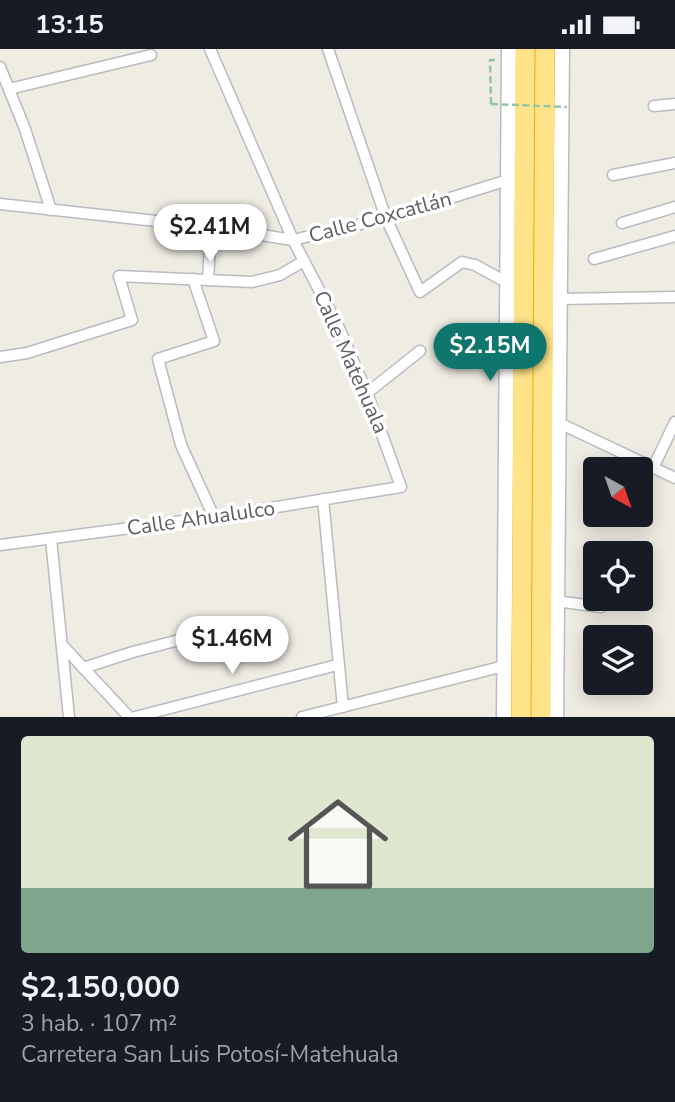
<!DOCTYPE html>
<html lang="es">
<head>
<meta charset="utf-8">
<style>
  :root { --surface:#171b24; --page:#20242c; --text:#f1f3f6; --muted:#9ea1a6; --line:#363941; --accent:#0f766e }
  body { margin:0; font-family:"Nunito Sans",sans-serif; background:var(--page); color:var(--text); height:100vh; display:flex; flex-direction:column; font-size:26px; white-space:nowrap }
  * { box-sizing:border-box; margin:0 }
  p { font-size:23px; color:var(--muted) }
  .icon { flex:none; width:38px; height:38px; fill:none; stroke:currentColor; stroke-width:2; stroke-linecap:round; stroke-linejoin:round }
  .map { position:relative; height:668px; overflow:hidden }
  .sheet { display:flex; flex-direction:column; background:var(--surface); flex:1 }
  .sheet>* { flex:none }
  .needle { width:46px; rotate:140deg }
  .tools { position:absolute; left:583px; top:408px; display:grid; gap:14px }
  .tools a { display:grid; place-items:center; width:70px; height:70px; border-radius:7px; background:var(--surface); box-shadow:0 4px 18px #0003; font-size:35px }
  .price { position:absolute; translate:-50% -60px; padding:0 16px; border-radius:24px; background:#fff; color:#222; font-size:23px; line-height:46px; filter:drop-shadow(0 2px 4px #0008) }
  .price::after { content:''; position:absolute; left:50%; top:42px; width:21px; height:16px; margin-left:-10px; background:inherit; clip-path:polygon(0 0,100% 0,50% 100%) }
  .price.current { background:var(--accent); color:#fff }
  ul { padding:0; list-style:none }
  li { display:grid; align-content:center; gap:14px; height:371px; padding:0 21px }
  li+li { border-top:2px solid var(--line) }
  li span { display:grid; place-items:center; height:217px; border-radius:7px; color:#555 }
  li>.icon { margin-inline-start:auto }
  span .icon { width:126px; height:126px; fill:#fffc; stroke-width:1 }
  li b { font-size:30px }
  .status { display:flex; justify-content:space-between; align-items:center; height:49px; padding:0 35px; background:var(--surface); direction:ltr }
  .status svg { height:19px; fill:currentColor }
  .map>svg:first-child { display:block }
</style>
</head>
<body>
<div class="status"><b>13:15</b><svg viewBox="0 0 49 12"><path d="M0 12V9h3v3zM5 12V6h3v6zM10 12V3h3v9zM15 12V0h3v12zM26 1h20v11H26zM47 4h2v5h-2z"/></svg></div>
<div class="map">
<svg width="675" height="668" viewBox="0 0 675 668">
  <rect width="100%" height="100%" fill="#eeece3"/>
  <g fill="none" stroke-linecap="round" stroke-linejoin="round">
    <g stroke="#b8bbc0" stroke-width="13">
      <g id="street">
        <polyline points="328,0 386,169 420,243 462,213 475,216 508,234"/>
        <polyline points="0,18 25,80 51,161"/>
        <polyline points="9,40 151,6"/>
        <polyline points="654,57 675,55"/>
        <polyline points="613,126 675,114"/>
        <polyline points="0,155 211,178 293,191 386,169 508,131"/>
        <polyline points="622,174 675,158"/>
        <polyline points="594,210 675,187"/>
        <polyline points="193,230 214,292 158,310 181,396 214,468"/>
        <polyline points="208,231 211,178"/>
        <polyline points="559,250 675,248"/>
        <polyline points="0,308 27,304 132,271 119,227 252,233 280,226 304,212"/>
        <polyline points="367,344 420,302"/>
        <polyline points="557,373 675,429"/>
        <polyline points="653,419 675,373"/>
        <polyline points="323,450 343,658"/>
        <polyline points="51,490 69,668"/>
        <polyline points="0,496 214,468 401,438 367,344 339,279 293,191 210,0"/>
        <polyline points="556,552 601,558"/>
        <polyline points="64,598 129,668"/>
        <polyline points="83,619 133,603 229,578"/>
        <polyline points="135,668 337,616"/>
        <polyline points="302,668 504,617"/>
      </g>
    </g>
    <g stroke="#b8bcc2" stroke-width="17">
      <g id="secondary">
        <polyline points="504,668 509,0"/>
        <polyline points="556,668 562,0"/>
      </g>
    </g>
    <g stroke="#f1ab00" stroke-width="22">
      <g id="highway">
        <polyline points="521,668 525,0"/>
        <polyline points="541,668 545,0"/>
      </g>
    </g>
    <polyline stroke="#96c6a5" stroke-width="2.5" stroke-dasharray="7 3.5" stroke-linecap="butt" points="491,55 490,11 498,11"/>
    <use href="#street" stroke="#fff" stroke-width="10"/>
    <use href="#secondary" stroke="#fff" stroke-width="14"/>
    <use href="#highway" stroke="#ffe389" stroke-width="19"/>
    <polyline stroke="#96c6a5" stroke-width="2.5" stroke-dasharray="7 3.5" stroke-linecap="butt" points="491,55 567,58"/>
  </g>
  <g text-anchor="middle" stroke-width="7" stroke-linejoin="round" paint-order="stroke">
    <g font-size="21" fill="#5b5f64" stroke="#fff">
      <text transform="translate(380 168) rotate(-15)" y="7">Calle Coxcatlán</text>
      <text transform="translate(351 313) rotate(66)" y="7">Calle Matehuala</text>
      <text transform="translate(201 469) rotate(-8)" y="7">Calle Ahualulco</text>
    </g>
  </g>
</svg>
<div class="tools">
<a><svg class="needle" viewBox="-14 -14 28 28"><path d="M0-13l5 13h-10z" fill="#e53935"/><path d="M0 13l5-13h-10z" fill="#9ea1a6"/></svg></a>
<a><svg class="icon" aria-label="locate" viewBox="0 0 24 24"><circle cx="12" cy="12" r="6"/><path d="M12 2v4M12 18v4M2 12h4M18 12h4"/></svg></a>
<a><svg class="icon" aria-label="layers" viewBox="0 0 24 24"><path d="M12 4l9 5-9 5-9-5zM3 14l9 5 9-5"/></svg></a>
</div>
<b class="price" style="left:210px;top:215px">$2.41M</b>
<b class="price current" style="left:490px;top:334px">$2.15M</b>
<b class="price" style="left:232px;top:627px">$1.46M</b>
</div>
<section class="sheet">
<ul>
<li><span style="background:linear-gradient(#dfe7d0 70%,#7fa58c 0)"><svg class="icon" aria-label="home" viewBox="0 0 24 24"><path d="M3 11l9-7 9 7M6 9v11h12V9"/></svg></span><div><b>$2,150,000</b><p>3 hab. · 107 m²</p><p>Carretera San Luis Potosí-Matehuala</p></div></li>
</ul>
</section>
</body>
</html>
